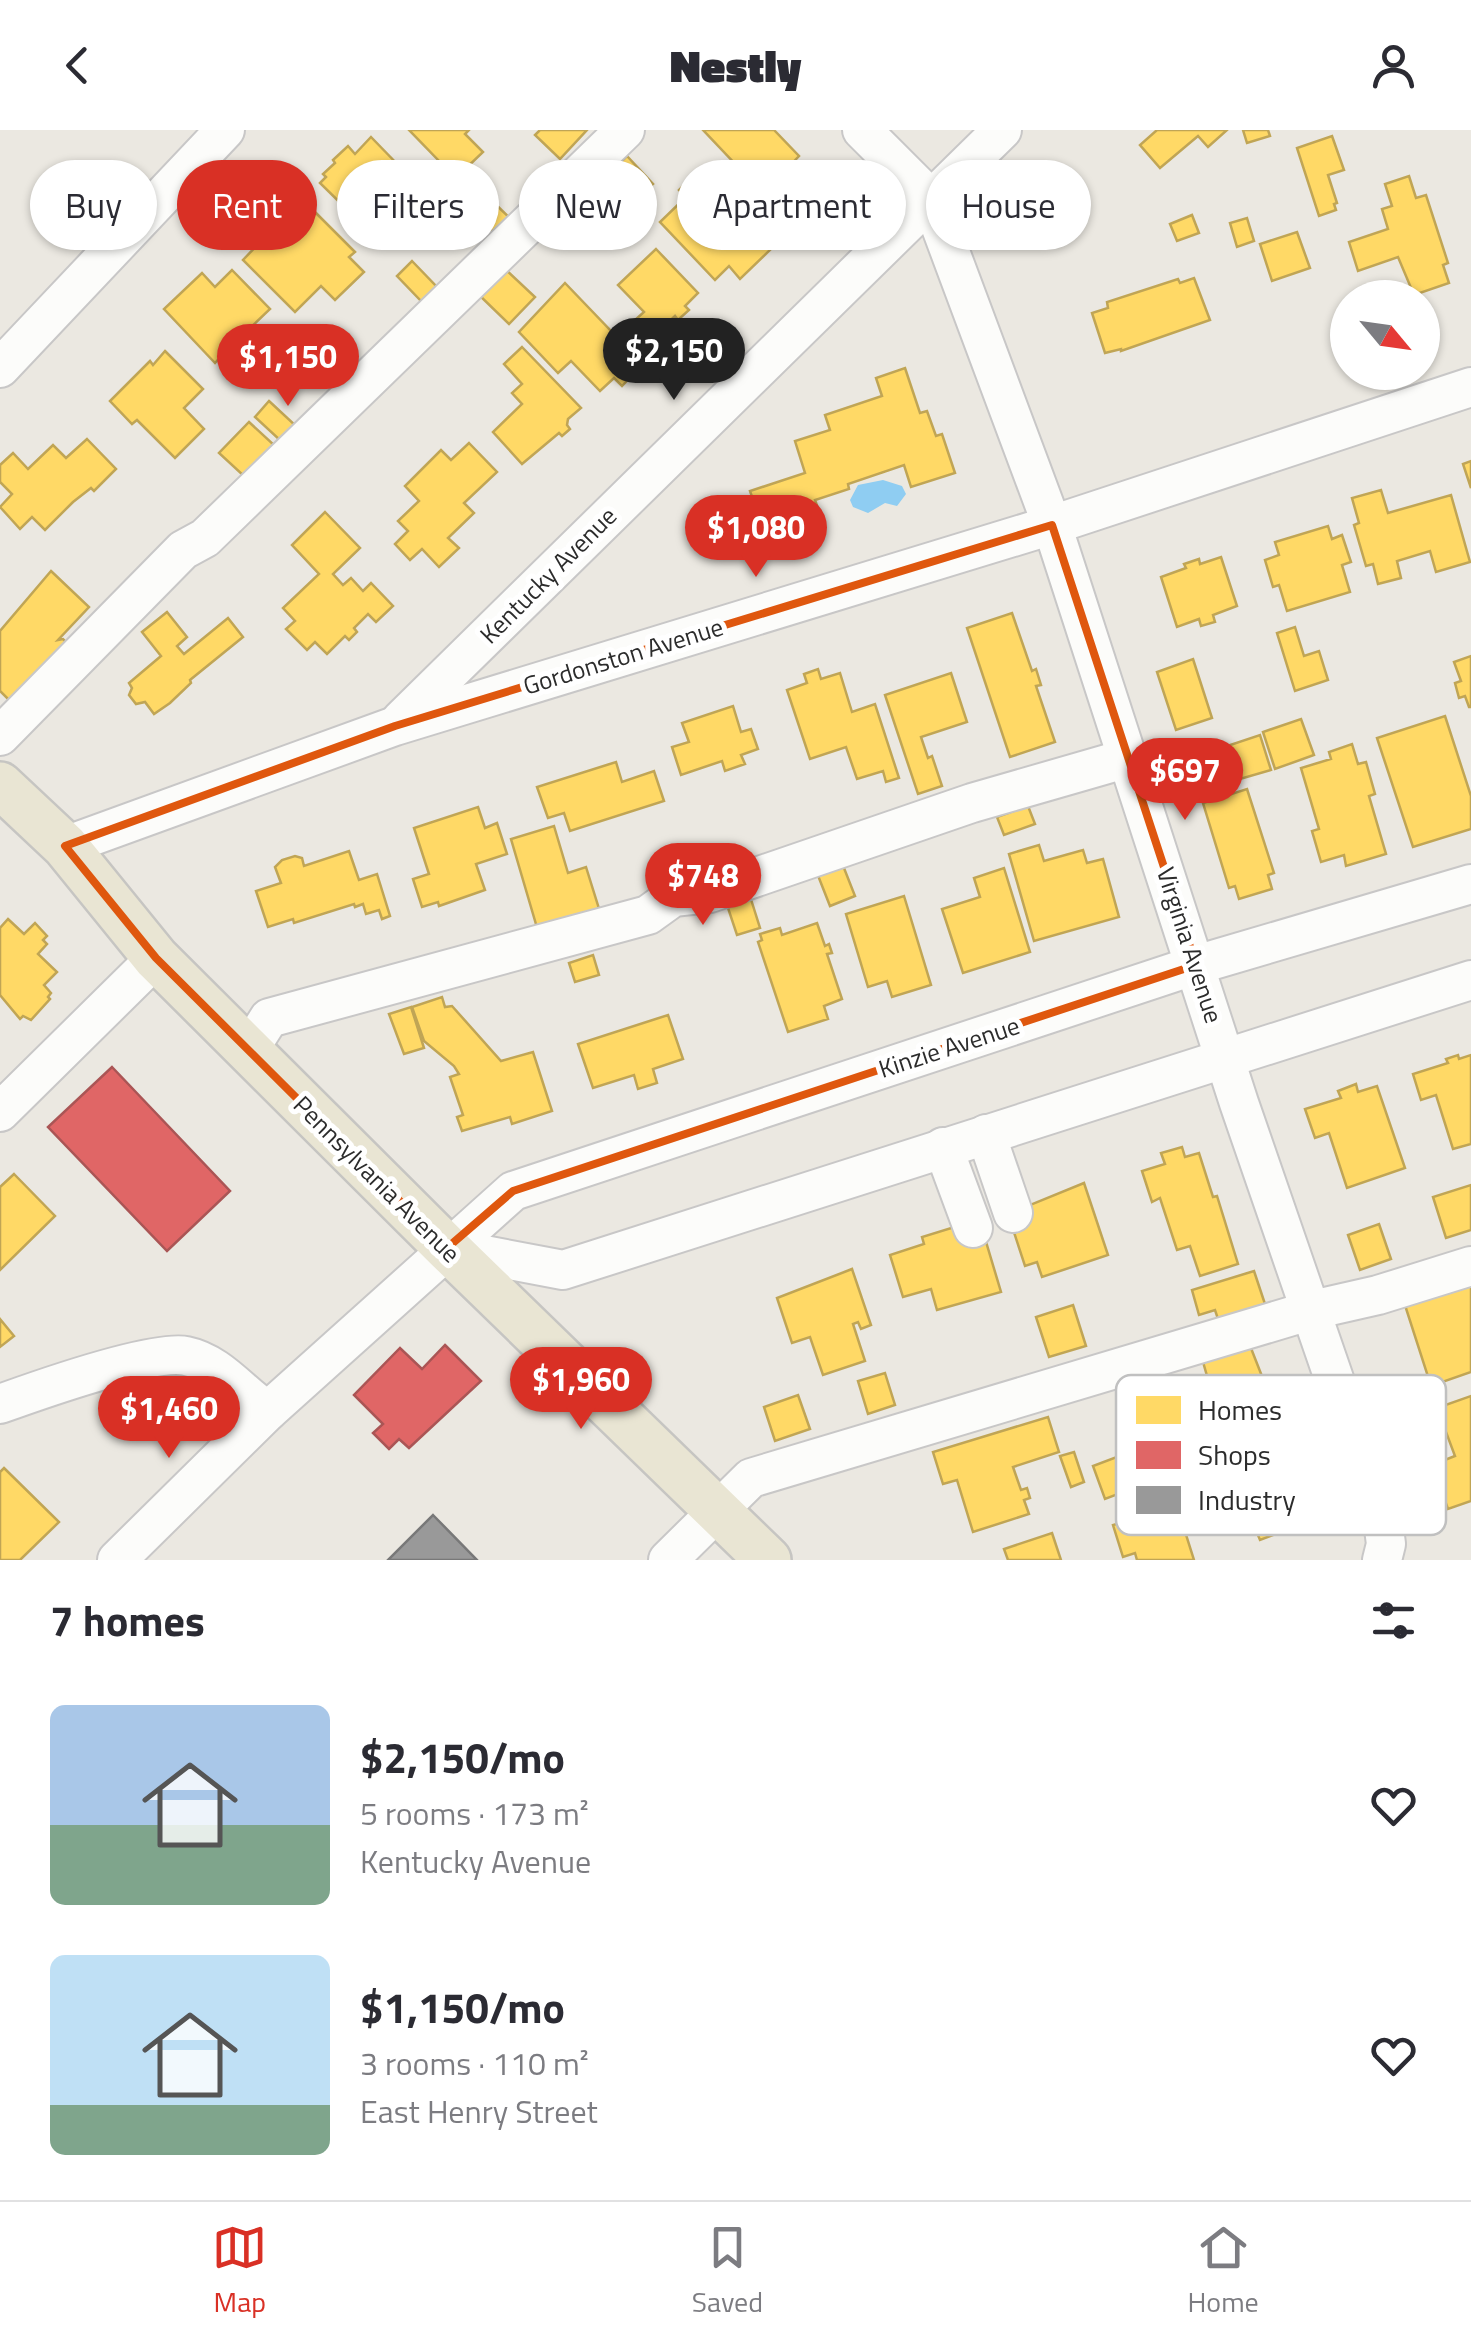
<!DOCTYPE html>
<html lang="en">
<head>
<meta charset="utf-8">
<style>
  :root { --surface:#fff; --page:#f7f7f7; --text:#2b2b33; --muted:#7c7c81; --line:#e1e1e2; --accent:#d93025 }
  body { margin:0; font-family:"Titillium Web",sans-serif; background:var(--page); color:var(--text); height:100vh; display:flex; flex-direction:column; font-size:38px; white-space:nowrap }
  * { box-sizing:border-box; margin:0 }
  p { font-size:32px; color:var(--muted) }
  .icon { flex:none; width:55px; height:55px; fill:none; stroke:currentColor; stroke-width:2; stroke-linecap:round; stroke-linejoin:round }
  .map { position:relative; height:1430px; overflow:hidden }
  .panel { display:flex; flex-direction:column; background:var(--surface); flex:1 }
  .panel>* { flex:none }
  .banner { position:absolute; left:30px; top:30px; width:1412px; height:90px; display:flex; gap:20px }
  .needle { width:65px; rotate:119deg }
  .controls { position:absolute; left:1330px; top:150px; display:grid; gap:20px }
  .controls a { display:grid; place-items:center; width:110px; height:110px; border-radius:50%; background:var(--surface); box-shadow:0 2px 8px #0004; font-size:50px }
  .price { position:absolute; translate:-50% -85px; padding:0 22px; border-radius:35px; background:var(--accent); color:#fff; font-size:32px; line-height:65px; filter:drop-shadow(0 2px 5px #0008) }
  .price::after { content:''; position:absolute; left:50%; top:60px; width:30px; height:22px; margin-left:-15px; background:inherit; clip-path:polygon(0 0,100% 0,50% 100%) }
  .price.on { background:#222; color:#fff }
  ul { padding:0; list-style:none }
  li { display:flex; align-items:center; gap:30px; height:250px; padding:0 50px }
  li span { display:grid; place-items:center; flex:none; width:280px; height:200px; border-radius:15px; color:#555 }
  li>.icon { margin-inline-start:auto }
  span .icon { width:120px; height:120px; fill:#fffc; stroke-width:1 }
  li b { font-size:42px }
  h2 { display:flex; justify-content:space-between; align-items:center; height:120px; padding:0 50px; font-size:42px }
  .chip { padding:0 35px; border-radius:45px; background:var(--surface); box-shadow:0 2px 8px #0004; font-size:35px; line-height:90px }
  .chip.on { background:var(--accent); color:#fff }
  header { display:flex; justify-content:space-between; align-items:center; height:130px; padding:0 50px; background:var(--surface); font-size:45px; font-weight:800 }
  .dock { display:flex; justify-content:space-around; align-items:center; height:140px; border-top:2px solid var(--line); background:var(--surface); font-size:28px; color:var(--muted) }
  .dock a { display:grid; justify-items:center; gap:5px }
  .dock .on { color:var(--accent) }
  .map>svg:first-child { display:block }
</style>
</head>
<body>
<header><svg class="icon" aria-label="back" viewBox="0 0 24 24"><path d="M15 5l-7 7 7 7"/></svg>Nestly<svg class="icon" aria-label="person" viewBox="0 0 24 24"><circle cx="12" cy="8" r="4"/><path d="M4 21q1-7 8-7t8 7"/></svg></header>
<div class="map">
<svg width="1471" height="1430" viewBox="0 0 1471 1430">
  <rect width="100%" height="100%" fill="#ebe8e1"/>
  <polygon fill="#8fcdf2" points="883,350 902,356 906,364 897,376 885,373 868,383 853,377 850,370 858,355"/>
  <g fill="#ffd966" stroke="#c0a555" stroke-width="2.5">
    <polygon points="409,0 469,0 465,4 483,22 459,45 446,32 443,35"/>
    <polygon points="540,0 587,0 560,29 535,5"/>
    <polygon points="703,0 774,0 799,26 784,42 810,69 782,96 750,62 756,56"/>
    <polygon points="1157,0 1227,0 1208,17 1198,6 1160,38 1140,15"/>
    <polygon points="1243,0 1268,0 1270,6 1247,13"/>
    <polygon points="1332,6 1344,40 1328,45 1337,73 1334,74 1336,80 1319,86 1297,18"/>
    <polygon points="371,7 432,70 384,116 320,53 326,47 323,44 335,33 333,30 348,16 355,24"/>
    <polygon points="627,26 653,54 626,79 600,51"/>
    <polygon points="698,41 772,118 740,149 729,136 715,150 660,92 686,67 679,60"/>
    <polygon points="1409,46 1416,68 1426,65 1448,133 1443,135 1449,153 1414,165 1398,127 1358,141 1349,112 1388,99 1382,79 1392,76 1385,54"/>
    <polygon points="601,55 625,80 600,105 575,80"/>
    <polygon points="485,64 514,92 499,108 470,79"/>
    <polygon points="307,74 355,122 349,127 364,142 335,170 321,156 295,182 243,130 264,108 270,115"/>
    <polygon points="1192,85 1199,103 1177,111 1170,94"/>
    <polygon points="1247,88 1254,111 1237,117 1230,93"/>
    <polygon points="1297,102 1310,138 1272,151 1260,114"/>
    <polygon points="656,119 698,163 685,176 689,180 678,190 675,186 652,208 635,190 644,182 618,155"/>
    <polygon points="412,131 437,157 422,172 397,146"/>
    <polygon points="504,138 535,167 509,194 478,164"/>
    <polygon points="232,140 270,179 248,200 257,209 233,231 225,222 215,233 164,179 202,143 215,157"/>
    <polygon points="1194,148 1210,190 1121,221 1121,219 1105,223 1092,183 1108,178 1107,172 1178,149 1180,153"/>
    <polygon points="565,153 614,204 620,199 641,221 634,228 641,236 622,256 614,248 600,261 571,231 558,243 519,202"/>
    <polygon points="522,217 581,278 568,289 567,295 570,299 562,306 559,303 522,334 493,302 522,274 512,263 522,254 504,234"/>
    <polygon points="165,221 203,259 184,278 204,299 175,328 137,290 132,294 110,271 150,231 153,235"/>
    <polygon points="905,238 920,283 927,281 936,306 942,304 955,343 911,357 904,335 848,354 849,359 815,370 821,387 765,405 750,361 805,343 795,311 830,300 825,285 882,266 876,248"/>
    <polygon points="269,271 296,296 282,312 255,287"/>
    <polygon points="249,292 274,315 245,347 219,323"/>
    <polygon points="87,309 116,339 94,361 91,358 73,372 45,400 32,387 20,399 0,377 12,364 0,352 0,335 13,323 28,339 53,315 66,328"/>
    <polygon points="469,313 497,342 464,373 474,383 448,408 459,418 439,437 422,419 410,430 395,414 408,401 398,391 419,371 405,356 441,320 451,330"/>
    <polygon points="1471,331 1471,358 1463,334"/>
    <polygon points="1381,360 1388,383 1451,365 1470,432 1436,442 1430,421 1397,431 1401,448 1378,454 1373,434 1366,436 1354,395 1359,393 1352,368"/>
    <polygon points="325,382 360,418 333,444 343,455 351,448 363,461 371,453 393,476 376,492 368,484 354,498 357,502 349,510 345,506 327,524 315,512 307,520 286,499 295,491 283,478 319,444 292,415"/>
    <polygon points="1328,396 1332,409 1342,405 1351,432 1342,435 1350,462 1287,481 1279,455 1273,457 1265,430 1279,425 1275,412"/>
    <polygon points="1221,427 1237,476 1213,485 1215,492 1201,496 1199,489 1177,497 1161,447 1186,438 1184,434 1199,429 1200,434"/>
    <polygon points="51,441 89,477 58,510 63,509 70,516 16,577 0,561 0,501"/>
    <polygon points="167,482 187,507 177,516 184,524 228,488 243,507 190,550 191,553 170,573 154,584 145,572 136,574 129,565 132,558 129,553 161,526 142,502"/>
    <polygon points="1012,483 1032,541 1036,539 1041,555 1036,556 1055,612 1010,627 967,498"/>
    <polygon points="1295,497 1304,526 1319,521 1328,550 1295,561 1277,503"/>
    <polygon points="1471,526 1471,577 1469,577 1465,566 1459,568 1455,553 1461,551 1454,532"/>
    <polygon points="1193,529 1212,588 1176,600 1157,542"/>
    <polygon points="818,539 821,549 840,543 852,582 875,574 899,648 886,652 883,641 857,649 846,617 810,629 787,560 807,553 804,544"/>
    <polygon points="951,543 967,592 921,607 928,628 932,626 942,656 918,664 885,565"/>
    <polygon points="733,576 741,602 751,599 758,619 741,625 745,634 725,641 722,631 681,645 672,617 689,612 682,593"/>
    <polygon points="1445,586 1471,666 1471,699 1413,717 1377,608"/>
    <polygon points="1301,589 1314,625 1275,639 1263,602"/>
    <polygon points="1260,605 1271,640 1240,649 1230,615"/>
    <polygon points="1352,614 1358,634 1366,632 1375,664 1369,666 1386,724 1346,736 1344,725 1321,732 1312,701 1319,699 1301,638 1331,629 1329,622"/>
    <polygon points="616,632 622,652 654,641 664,671 570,701 564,683 548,688 537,657"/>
    <polygon points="1247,659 1274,743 1268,745 1272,759 1239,769 1235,756 1229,758 1203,673"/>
    <polygon points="1028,676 1035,694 1004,705 997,687"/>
    <polygon points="478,677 485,698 497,693 507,724 476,734 485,760 439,776 438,772 422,777 413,749 429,744 414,698"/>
    <polygon points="554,696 568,743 586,737 600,782 538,801 511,709"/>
    <polygon points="1039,715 1044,731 1083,720 1087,733 1103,729 1119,787 1034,811 1009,724"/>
    <polygon points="349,721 359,750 377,744 390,786 382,789 379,780 366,784 363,774 355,777 354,774 294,793 293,789 268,797 256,761 281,753 275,737 282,730 295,726 302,728 304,736"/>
    <polygon points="842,733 855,766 830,776 817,743"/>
    <polygon points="1004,738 1030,822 963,843 942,779 980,767 974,748"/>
    <polygon points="749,763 760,798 737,805 726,772"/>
    <polygon points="904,766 931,855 892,867 887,851 868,857 846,784"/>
    <polygon points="8,789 24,804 35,793 47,806 43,810 47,814 38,824 57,842 44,855 51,863 48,867 50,869 31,890 23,886 20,889 0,865 0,798"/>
    <polygon points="817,793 825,816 829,814 832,823 827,824 842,869 824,876 828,889 788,902 758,812 762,810 760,804 780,798 782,805"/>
    <polygon points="593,825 599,845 575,852 569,833"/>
    <polygon points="442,867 445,877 452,876 501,931 533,922 552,981 512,994 510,987 462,1001 457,987 463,985 450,947 459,944 454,936 424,911 412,877"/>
    <polygon points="411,877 424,918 404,924 389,884"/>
    <polygon points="668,885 683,929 653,939 657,953 638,959 634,945 593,958 578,914"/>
    <polygon points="1458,925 1459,929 1471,925 1471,1014 1453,1019 1436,965 1421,970 1413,944 1448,933 1446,929"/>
    <polygon points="1356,954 1358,962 1377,956 1405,1038 1347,1058 1329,1003 1315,1008 1305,979 1341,968 1338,961"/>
    <polygon points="1182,1017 1185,1027 1199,1023 1213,1067 1217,1066 1238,1134 1200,1146 1190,1116 1177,1120 1160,1068 1152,1072 1142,1041 1165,1034 1161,1023"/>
    <polygon points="14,1044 55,1086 0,1140 0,1057"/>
    <polygon points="1084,1053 1108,1125 1042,1147 1037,1132 1025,1136 1008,1084"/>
    <polygon points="1471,1055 1471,1100 1446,1108 1433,1067"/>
    <polygon points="1379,1094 1391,1129 1360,1140 1348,1105"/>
    <polygon points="961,1095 981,1095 1001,1162 937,1180 931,1159 903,1167 890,1125 924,1114 922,1107"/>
    <polygon points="852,1139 871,1195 861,1199 858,1192 853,1194 865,1231 823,1245 810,1207 792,1213 777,1168"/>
    <polygon points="1254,1141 1265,1174 1218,1189 1215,1180 1199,1185 1192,1160"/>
    <polygon points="1471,1147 1471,1242 1431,1256 1403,1169"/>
    <polygon points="1073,1175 1086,1216 1049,1227 1036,1187"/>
    <polygon points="0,1189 14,1206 0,1217"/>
    <polygon points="1247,1208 1265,1254 1271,1252 1278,1271 1271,1273 1284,1310 1175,1350 1156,1299 1216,1277 1201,1225"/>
    <polygon points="885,1243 895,1275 868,1284 858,1251"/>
    <polygon points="798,1265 810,1299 775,1311 764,1277"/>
    <polygon points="1471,1266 1471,1371 1448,1379 1432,1335 1455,1326 1437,1278"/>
    <polygon points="1048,1287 1059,1322 1013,1337 1021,1360 1027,1358 1030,1368 1024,1370 1029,1384 973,1402 957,1350 943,1354 933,1322"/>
    <polygon points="1143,1317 1155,1350 1105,1369 1093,1336"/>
    <polygon points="1074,1322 1084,1352 1071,1357 1060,1326"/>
    <polygon points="1295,1334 1305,1361 1310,1359 1320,1387 1260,1410 1250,1386 1262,1381 1251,1351"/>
    <polygon points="4,1338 59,1392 20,1430 0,1430 0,1342"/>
    <polygon points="1155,1371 1157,1379 1176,1373 1194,1430 1137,1430 1135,1423 1123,1427 1113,1395 1143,1386 1140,1376"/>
    <polygon points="1052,1403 1061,1430 1008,1430 1004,1419"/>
  </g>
  <g fill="#e06666" stroke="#a55" stroke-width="2.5">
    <polygon points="112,937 230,1061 167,1121 48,997"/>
    <polygon points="445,1215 481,1251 409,1318 399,1309 389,1319 373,1303 383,1294 354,1265 400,1218 422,1239"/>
  </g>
  <polygon fill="#999" stroke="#787878" stroke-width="2.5" points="433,1385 477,1430 388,1430"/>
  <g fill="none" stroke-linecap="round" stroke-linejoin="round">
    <g stroke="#c8c7c7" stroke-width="42">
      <g id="minor">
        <polyline points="862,0 930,68 1052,395 1239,973 1383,1391 1386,1414 1382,1430"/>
        <polyline points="0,238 225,0"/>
        <polyline points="401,590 1002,0"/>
        <polyline points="0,606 183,420 205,408 625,0"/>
        <polyline points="65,716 395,596 1052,395 1471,257"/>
        <polyline points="248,921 269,888 648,785 673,767 710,763 972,673 1128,628"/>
        <polyline points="0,982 156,828"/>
        <polyline points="986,1004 1013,1083"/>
        <polyline points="943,1017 973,1098"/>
        <polyline points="447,1118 563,1140 1471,850"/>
        <path d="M 0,1274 C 36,1261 154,1219 186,1226 C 220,1233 241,1264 268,1281"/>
        <polyline points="117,1430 268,1281 513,1061 1196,835 1471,754"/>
        <polyline points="668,1430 751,1348 1312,1180 1378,1165 1471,1136"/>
      </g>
    </g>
    <g stroke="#c6c5c2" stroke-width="50">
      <polyline id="major" points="0,655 65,716 156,828 447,1118 768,1430"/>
    </g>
    <use href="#minor" stroke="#fcfcfa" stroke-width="38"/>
    <use href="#major" stroke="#e9e5d3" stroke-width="45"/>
  </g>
  <path fill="none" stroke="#df570e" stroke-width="8" stroke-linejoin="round" d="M 1052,395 L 1196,835 L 513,1061 L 447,1118 L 156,828 L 65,716 L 395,596 Z"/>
  <g text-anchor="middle" stroke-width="10" stroke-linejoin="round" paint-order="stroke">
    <g font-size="25" fill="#2c2c2c" stroke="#fff">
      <text transform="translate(548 445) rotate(-45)" y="9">Kentucky Avenue</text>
      <text transform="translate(623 526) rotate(-17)" y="9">Gordonston Avenue</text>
      <text transform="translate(1190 815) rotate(72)" y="9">Virginia Avenue</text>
      <text transform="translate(949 917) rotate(-18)" y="9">Kinzie Avenue</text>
      <text transform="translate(377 1049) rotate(45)" y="9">Pennsylvania Avenue</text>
    </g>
  </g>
  <rect x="1116" y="1245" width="330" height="160" rx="15" fill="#fff" stroke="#c0c0c0" stroke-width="2.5"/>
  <rect x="1136" y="1266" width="45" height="28" fill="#ffd966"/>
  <rect x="1136" y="1311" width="45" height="28" fill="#e06666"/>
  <rect x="1136" y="1356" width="45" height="28" fill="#999"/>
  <g font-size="28" fill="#2c2c2c">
    <text x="1198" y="1290">Homes</text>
    <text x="1198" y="1335">Shops</text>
    <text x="1198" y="1380">Industry</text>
  </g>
</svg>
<div class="controls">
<a><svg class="needle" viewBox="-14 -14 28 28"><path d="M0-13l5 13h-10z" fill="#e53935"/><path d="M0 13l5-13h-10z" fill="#7c7c81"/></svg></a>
</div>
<b class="price on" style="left:674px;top:273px">$2,150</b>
<b class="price" style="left:288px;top:279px">$1,150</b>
<b class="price" style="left:756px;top:450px">$1,080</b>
<b class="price" style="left:1185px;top:693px">$697</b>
<b class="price" style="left:703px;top:798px">$748</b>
<b class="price" style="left:581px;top:1302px">$1,960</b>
<b class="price" style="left:169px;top:1331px">$1,460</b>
<div class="banner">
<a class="chip">Buy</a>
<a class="chip on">Rent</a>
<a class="chip">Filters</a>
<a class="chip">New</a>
<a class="chip">Apartment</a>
<a class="chip">House</a>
</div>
</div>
<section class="panel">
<h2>7 homes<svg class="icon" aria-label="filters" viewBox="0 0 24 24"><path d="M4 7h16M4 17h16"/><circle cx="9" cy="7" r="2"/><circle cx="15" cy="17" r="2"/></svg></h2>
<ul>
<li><span style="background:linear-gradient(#a9c7e8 60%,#7fa58c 0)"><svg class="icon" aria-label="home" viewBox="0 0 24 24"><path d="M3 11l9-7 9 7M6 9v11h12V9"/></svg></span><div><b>$2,150/mo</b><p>5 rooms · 173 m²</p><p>Kentucky Avenue</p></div><svg class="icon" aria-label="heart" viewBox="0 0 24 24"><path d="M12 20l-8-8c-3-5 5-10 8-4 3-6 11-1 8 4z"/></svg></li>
<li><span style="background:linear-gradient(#bfe0f5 75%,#7fa58c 0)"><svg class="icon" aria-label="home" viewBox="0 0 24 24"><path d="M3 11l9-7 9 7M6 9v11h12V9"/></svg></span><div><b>$1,150/mo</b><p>3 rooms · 110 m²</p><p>East Henry Street</p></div><svg class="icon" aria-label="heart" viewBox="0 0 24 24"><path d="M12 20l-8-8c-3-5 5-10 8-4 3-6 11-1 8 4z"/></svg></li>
</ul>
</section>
<nav class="dock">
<a class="on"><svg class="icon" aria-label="map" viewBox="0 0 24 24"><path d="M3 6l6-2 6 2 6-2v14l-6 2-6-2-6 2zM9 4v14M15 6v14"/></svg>Map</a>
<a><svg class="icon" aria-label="saved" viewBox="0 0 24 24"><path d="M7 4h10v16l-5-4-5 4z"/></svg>Saved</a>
<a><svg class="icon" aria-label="home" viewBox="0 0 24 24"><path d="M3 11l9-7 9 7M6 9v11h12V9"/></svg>Home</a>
</nav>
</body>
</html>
